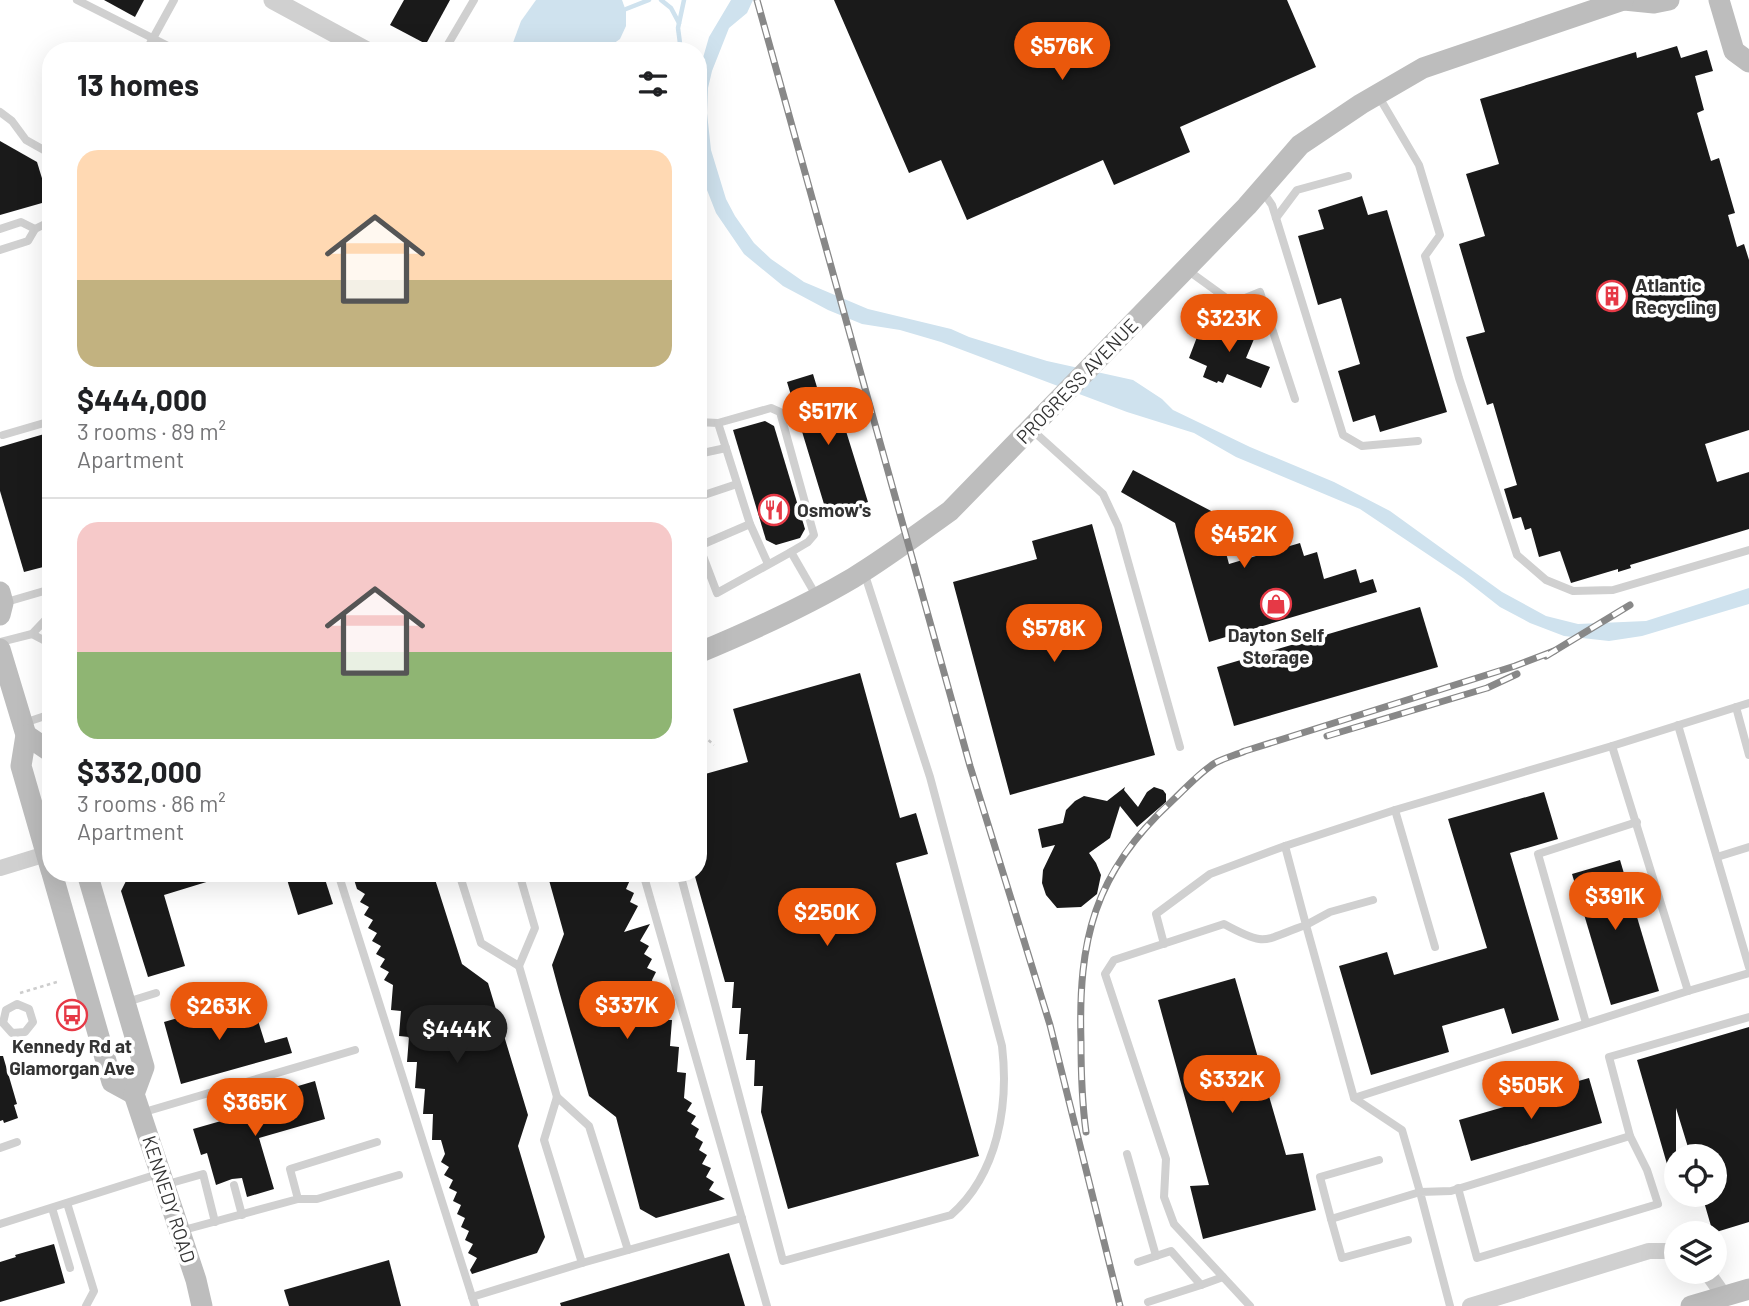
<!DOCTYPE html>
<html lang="en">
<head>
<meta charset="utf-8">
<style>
  :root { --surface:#fff; --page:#f2f2f2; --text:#202124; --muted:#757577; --line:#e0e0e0; --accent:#ea580c }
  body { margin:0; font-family:Barlow,sans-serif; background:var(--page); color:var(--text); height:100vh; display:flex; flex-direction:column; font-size:26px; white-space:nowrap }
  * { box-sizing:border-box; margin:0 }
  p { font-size:23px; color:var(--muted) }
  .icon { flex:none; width:38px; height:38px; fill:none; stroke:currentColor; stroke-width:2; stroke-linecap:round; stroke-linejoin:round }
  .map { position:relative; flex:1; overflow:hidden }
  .sheet { position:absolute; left:42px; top:42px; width:665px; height:840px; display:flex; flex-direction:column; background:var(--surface); border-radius:28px; box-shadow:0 7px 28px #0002 }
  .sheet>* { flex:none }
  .buttons { position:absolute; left:1664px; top:1144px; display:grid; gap:14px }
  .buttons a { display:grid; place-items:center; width:63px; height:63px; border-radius:50%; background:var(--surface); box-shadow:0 7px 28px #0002; font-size:35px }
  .price { position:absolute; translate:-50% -60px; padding:0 16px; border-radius:24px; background:var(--accent); color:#fff; font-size:23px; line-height:46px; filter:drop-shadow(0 2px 4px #0008) }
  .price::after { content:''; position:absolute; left:50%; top:42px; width:21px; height:16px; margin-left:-10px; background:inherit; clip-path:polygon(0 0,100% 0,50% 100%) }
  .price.selected { background:#222; color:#fff }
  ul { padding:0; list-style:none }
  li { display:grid; align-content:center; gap:14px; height:371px; padding:0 35px }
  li+li { border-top:2px solid var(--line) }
  li span { display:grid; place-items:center; height:217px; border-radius:21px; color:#555 }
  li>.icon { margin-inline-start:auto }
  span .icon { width:126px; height:126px; fill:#fffc; stroke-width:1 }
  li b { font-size:30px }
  h2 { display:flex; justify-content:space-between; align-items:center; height:84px; padding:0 35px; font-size:30px }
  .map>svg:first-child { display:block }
</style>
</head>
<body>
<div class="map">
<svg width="1749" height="1306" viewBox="0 0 1749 1306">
  <rect width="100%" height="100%" fill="#fff"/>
  <g fill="#cfe2ee">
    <polygon points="536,0 622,0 626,11 626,26 620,39 603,51 510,51 521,21"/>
    <polygon points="731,0 753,0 747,13 729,28 712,71 708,88 707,113 711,150 726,199 735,216 754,243 771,259 804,282 868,309 951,329 969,337 1047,361 1133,380 1162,399 1173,410 1250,447 1334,482 1390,511 1502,592 1546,616 1578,624 1646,621 1749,588 1749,604 1642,636 1609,641 1564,636 1530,623 1500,607 1463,578 1360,509 1236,457 1194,433 1127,412 941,342 900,330 862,324 828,310 783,286 744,254 716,213 698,167 698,75 709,37"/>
  </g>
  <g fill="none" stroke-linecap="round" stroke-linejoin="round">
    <g stroke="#cfe2ee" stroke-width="4.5">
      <polyline points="661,0 671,8 679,23"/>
      <polyline points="626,9 649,0"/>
      <polyline points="681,51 678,28 684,0"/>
    </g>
  </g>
  <g fill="#1a1a1a">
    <polygon points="104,0 144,0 135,17"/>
    <polygon points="404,0 450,0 426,44 390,25"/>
    <polygon points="834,0 1287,0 1316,67 1180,127 1190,152 1114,185 1103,160 967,220 941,160 909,173"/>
    <polygon points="1677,46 1681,58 1707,50 1713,71 1695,76 1704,110 1697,113 1711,161 1719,158 1735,213 1728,215 1737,247 1744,244 1749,260 1749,430 1705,444 1717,482 1749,472 1749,529 1630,565 1631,568 1618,572 1618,569 1571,583 1560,551 1539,557 1531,528 1525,530 1521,517 1513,519 1504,489 1517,485 1493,403 1487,405 1466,337 1485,332 1459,244 1485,236 1466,174 1499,164 1480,99 1636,52 1637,58"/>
    <polygon points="0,141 37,162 49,201 0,215"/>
    <polygon points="1362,196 1368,215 1387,210 1447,412 1380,432 1375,415 1353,422 1338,371 1360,364 1341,298 1318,305 1298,236 1324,229 1318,210"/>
    <polygon points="1220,316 1230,321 1231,319 1252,329 1249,337 1254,339 1246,358 1270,367 1261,388 1227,374 1223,383 1218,381 1217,383 1203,377 1207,366 1189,358 1197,337 1204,340 1211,322 1217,324"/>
    <polygon points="813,374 823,407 837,402 868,502 827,514 787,382"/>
    <polygon points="765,421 774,426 805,529 800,538 776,545 766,540 733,430"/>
    <polygon points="51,432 51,565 24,572 0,491 0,447"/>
    <polygon points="1133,470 1215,513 1229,564 1300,543 1304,556 1317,552 1324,579 1356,569 1360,583 1373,579 1377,592 1209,642 1175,523 1121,492"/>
    <polygon points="1092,524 1155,755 1010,795 953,582 1037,559 1032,541"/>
    <polygon points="1420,607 1438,667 1234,726 1217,667"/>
    <polygon points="860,673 900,818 916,813 928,854 896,863 979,1156 788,1209 761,1112 763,1086 754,1086 755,1060 746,1060 748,1034 739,1034 741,1008 732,1008 734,982 725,982 694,873 698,873 698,776 748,762 733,709"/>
    <polygon points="1125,787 1124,790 1138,807 1147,792 1154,787 1163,790 1166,794 1166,802 1137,827 1120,806 1110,838 1089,853 1096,863 1101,875 1097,894 1081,907 1057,908 1046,895 1042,883 1043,870 1055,845 1042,848 1038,829 1063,823 1066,810 1075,801 1084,796 1107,801"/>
    <polygon points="1544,792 1558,839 1510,853 1559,1020 1512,1034 1504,1008 1442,1026 1449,1052 1371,1075 1339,966 1387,952 1394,975 1487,948 1448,819"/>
    <polygon points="1620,860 1659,991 1611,1005 1572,874"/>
    <polygon points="132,873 226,873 226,876 164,895 185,966 148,977 121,891 126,881 134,879"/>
    <polygon points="285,873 323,873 333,904 298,915"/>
    <polygon points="352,873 433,873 462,964 488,983 528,1115 518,1146 545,1237 537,1253 472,1274 470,1270 477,1258 468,1253 473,1244 465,1240 469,1231 461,1227 465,1218 457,1214 461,1205 453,1201 457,1192 449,1188 453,1180 444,1175 449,1167 441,1162 445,1154 441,1140 432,1140 433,1114 423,1114 425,1089 415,1088 417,1062 407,1062 409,1037 399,1036 401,1011 391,1010 393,985 384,980 389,972 380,967 385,959 376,954 381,946 372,941 377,933 368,928 373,920 364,915 369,907 360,902 365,894 357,889"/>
    <polygon points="547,873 618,873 630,880 626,889 634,893 630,902 638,906 624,932 650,924 640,941 649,946 644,954 652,959 647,968 656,972 652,980 655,994 664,994 662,1020 672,1020 670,1046 679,1047 677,1072 686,1073 684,1098 692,1103 687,1111 696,1116 691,1124 699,1129 695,1137 703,1142 699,1150 707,1155 702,1164 711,1168 706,1177 714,1182 709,1190 725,1199 656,1218 640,1209 616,1117 589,1096 559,991 552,965 564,934"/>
    <polygon points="1235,978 1286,1155 1303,1153 1316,1210 1203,1239 1190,1186 1209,1185 1158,1000"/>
    <polygon points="236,1001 241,1015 255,1011 265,1043 287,1037 292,1053 181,1084 164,1022"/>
    <polygon points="1749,1027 1749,1222 1713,1233 1702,1195 1715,1195 1715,1157 1691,1157 1676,1108 1676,1185 1673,1185 1637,1060"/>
    <polygon points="0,1056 3,1056 17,1104 14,1105 18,1118 4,1123 3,1120 0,1121"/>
    <polygon points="1589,1078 1602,1123 1471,1161 1459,1120 1576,1086 1575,1082"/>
    <polygon points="315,1081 325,1119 259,1138 274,1189 247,1197 242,1178 232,1179 216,1185 207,1153 201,1155 193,1129 291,1101 288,1089"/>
    <polygon points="54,1244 65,1283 0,1302 0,1262 16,1257 15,1255"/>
    <polygon points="729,1253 745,1306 561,1306 560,1303"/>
    <polygon points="389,1260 401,1306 289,1306 284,1290"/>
  </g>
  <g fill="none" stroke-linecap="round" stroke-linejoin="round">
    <g stroke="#cdcdcd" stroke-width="2.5" stroke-dasharray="3.5 3.5" stroke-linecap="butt">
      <polyline points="698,731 714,745"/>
      <polyline points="20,993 60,981"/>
    </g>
    <g stroke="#d0d0d0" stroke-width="8">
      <polyline points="77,0 178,51"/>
      <polyline points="146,51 174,0"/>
      <polyline points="444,51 474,0"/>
      <polyline points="1379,97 1419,165 1440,235 1425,256 1459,378 1517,555 1546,580 1573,591 1613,590 1749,550"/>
      <polyline points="0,112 12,121 26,140 51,154"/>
      <polyline points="1263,192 1272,205 1343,435 1362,446 1418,441"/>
      <polyline points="1276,218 1297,190 1348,176"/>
      <polyline points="0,229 21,222 35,229"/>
      <polyline points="0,250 28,241 35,229 51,221"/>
      <polyline points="1186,269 1233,303 1260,292 1295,399"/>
      <polyline points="698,422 718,423 750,524 768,564"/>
      <polyline points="1031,429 1103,494 1118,526 1180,747"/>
      <polyline points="3,435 51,421"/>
      <polyline points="698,454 726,448"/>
      <polyline points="698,497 737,484"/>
      <polyline points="698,543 717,593 791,552 808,542 814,535 780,412 771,408 718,423"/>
      <polyline points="699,546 750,524"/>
      <polyline points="791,552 817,597"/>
      <polyline points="3,603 51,589"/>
      <polyline points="32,634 51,644"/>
      <polyline points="0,642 32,634 51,614"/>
      <polyline points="1736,707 1749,755"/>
      <polyline points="24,723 51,714"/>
      <polyline points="1678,725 1749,967"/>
      <polyline points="1612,746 1749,703"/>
      <polyline points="1395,810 1435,947"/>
      <polyline points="1285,846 1395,810 1612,746 1688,991 1354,1098"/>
      <polyline points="1717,857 1749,847"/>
      <polyline points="338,873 475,1306"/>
      <polyline points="459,873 481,943 519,966 557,1097 544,1140 582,1263 742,1218"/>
      <polyline points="643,873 767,1306"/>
      <path d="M 680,873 L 783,1261 L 951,1215 C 998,1174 1009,1105 1002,1046 L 930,777 L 864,572"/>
      <polyline points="1373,900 1330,912 1306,925 1354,1098 1402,1130 1420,1192 1331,1219 1320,1177 1379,1160"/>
      <path d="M 1164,944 L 1156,914 L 1210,874 L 1285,846 L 1306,925 C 1262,940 1268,948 1224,924 L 1114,960 L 1105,974 L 1166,1159 L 1164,1197 L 1174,1224 L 1250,1306"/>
      <polyline points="519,966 535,928 519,873"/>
      <polyline points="1688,991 1749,973"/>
      <polyline points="127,1002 156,993"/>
      <polygon points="17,1004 29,1009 33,1022 25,1032 12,1033 3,1023 6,1010"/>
      <polyline points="1586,1023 1538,854 1637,822"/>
      <polyline points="557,1097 589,1126 628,1250"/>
      <polyline points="141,1113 355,1050"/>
      <polyline points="0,1148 17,1142"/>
      <polyline points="1127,1154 1156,1256 1138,1262"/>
      <polyline points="164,1185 203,1174 215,1222"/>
      <polyline points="234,1185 242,1215"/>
      <polyline points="1458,1188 1477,1258 1658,1204 1647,1170 1630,1136 1609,1057 1749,1017"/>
      <polyline points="298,1199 317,1199 399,1175"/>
      <polyline points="67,1203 94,1291 86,1306"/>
      <polyline points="52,1208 70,1268"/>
      <polyline points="1331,1219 1342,1258 1408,1240"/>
      <polyline points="0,1224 161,1173"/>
      <polyline points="180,1231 298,1199 290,1169 377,1142"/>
      <polyline points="1201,1285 1223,1277"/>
      <polyline points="472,1297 582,1263"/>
      <polyline points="1148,1302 1201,1285 1171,1251 1156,1256"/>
      <polyline points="1450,1306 1420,1192 1451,1191 1630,1136"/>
    </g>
    <g stroke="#d0d0d0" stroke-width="16">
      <polyline points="0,868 46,854"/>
      <polyline points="1707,1272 1724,1296"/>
      <polyline points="1470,1306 1649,1251 1676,1251"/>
    </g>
    <polyline stroke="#d0d0d0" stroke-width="19" points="273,0 367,51"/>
    <g stroke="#bdbdbd" stroke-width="21">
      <polyline points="1624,0 1654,3 1669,0"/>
      <polyline points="1719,0 1734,51 1749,62"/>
      <polyline points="0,592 3,603 0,615"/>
      <polyline points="0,649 26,735 21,766 51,870"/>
      <path d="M 698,653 C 751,631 804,607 853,578 C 886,558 918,534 950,511 L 1247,206 L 1300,145 L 1361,104 L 1423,68 L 1623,0"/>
      <polyline points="26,735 51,752"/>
      <polyline points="52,873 112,1082 134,1094"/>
      <polyline points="87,873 144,1067 134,1094 196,1280 202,1306"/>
      <polyline points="1691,1306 1749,1289"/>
    </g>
    <g stroke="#888" stroke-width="7">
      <g id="rail">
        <polyline points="757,0 970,766 1050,1025 1120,1306"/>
        <polyline points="1546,656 1630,605"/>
        <polyline points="1327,736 1487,688 1517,674"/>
        <path d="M 1086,1132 C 1082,1102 1081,1072 1081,1042 C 1078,940 1094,873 1171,802 C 1185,789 1199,773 1215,763 C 1224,758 1236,755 1245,751 L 1515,666 L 1554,651"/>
      </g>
    </g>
    <use href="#rail" stroke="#fff" stroke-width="4.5" stroke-dasharray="13" stroke-linecap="butt"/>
  </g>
  <defs>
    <g id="building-ring" transform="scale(1.575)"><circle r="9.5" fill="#fff" stroke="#e63946" stroke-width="1.5"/><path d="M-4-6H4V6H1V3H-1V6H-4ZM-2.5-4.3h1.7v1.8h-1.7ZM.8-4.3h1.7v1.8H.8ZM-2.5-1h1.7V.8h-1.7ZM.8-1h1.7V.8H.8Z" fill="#e63946"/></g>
    <g id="restaurant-ring" transform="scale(1.575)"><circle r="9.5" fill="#fff" stroke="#e63946" stroke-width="1.5"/><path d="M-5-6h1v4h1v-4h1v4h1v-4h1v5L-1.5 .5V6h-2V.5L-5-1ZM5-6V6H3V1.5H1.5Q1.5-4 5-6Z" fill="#e63946"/></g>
    <g id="shop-ring" transform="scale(1.575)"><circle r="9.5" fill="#fff" stroke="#e63946" stroke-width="1.5"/><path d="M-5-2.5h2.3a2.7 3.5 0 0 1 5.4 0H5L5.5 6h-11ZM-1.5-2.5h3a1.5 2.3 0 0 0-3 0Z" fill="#e63946"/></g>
    <g id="bus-ring" transform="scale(1.575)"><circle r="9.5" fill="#fff" stroke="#e63946" stroke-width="1.5"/><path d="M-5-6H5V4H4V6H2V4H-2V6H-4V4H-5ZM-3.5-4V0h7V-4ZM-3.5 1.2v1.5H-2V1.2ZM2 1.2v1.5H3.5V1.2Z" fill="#e63946"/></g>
  </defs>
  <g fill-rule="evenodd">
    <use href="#building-ring" x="1612" y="296"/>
    <use href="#restaurant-ring" x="774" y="510"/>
    <use href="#shop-ring" x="1276" y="604"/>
    <use href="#bus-ring" x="72" y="1015"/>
  </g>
  <g text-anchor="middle" stroke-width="7" stroke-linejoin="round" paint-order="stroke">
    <g font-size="19" font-weight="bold" fill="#333" stroke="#fff" text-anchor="start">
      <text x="1635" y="292">Atlantic<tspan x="1635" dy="22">Recycling</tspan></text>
      <text x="797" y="517">Osmow's</text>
      <text x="1276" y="642" text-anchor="middle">Dayton Self<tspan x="1276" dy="22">Storage</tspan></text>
      <text x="72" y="1053" text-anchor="middle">Kennedy Rd at<tspan x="72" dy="22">Glamorgan Ave</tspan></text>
    </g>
    <g font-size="19" fill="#333" stroke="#fff">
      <text transform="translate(1077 381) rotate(-46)" y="7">PROGRESS AVENUE</text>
      <text transform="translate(169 1199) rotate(72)" y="7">KENNEDY ROAD</text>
    </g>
  </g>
</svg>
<div class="buttons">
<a><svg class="icon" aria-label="locate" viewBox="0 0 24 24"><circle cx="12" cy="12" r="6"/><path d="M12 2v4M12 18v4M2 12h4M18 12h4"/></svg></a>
<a><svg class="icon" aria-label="layers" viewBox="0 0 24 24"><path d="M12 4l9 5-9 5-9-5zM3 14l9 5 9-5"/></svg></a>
</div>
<b class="price" style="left:1062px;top:82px">$576K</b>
<b class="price" style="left:1229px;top:354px">$323K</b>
<b class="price" style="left:828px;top:447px">$517K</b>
<b class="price" style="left:1244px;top:570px">$452K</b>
<b class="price" style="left:1054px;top:664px">$578K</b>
<b class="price" style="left:1615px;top:932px">$391K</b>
<b class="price" style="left:827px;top:948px">$250K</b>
<b class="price" style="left:627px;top:1041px">$337K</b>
<b class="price" style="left:219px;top:1042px">$263K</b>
<b class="price selected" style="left:457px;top:1065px">$444K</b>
<b class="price" style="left:1232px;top:1115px">$332K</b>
<b class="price" style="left:1531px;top:1121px">$505K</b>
<b class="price" style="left:255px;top:1138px">$365K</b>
<section class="sheet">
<h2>13 homes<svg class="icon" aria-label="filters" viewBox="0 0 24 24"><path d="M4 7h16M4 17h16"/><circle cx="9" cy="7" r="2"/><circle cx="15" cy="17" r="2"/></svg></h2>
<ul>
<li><span style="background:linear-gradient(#ffd9b3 60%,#c2b280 0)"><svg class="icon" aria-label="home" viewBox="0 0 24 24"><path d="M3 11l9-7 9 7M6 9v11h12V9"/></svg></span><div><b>$444,000</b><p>3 rooms · 89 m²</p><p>Apartment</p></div></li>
<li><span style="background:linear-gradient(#f6c9c9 60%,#8fb573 0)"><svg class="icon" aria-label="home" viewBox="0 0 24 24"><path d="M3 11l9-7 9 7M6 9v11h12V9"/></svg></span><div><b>$332,000</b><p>3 rooms · 86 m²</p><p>Apartment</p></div></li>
</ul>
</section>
</div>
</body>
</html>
